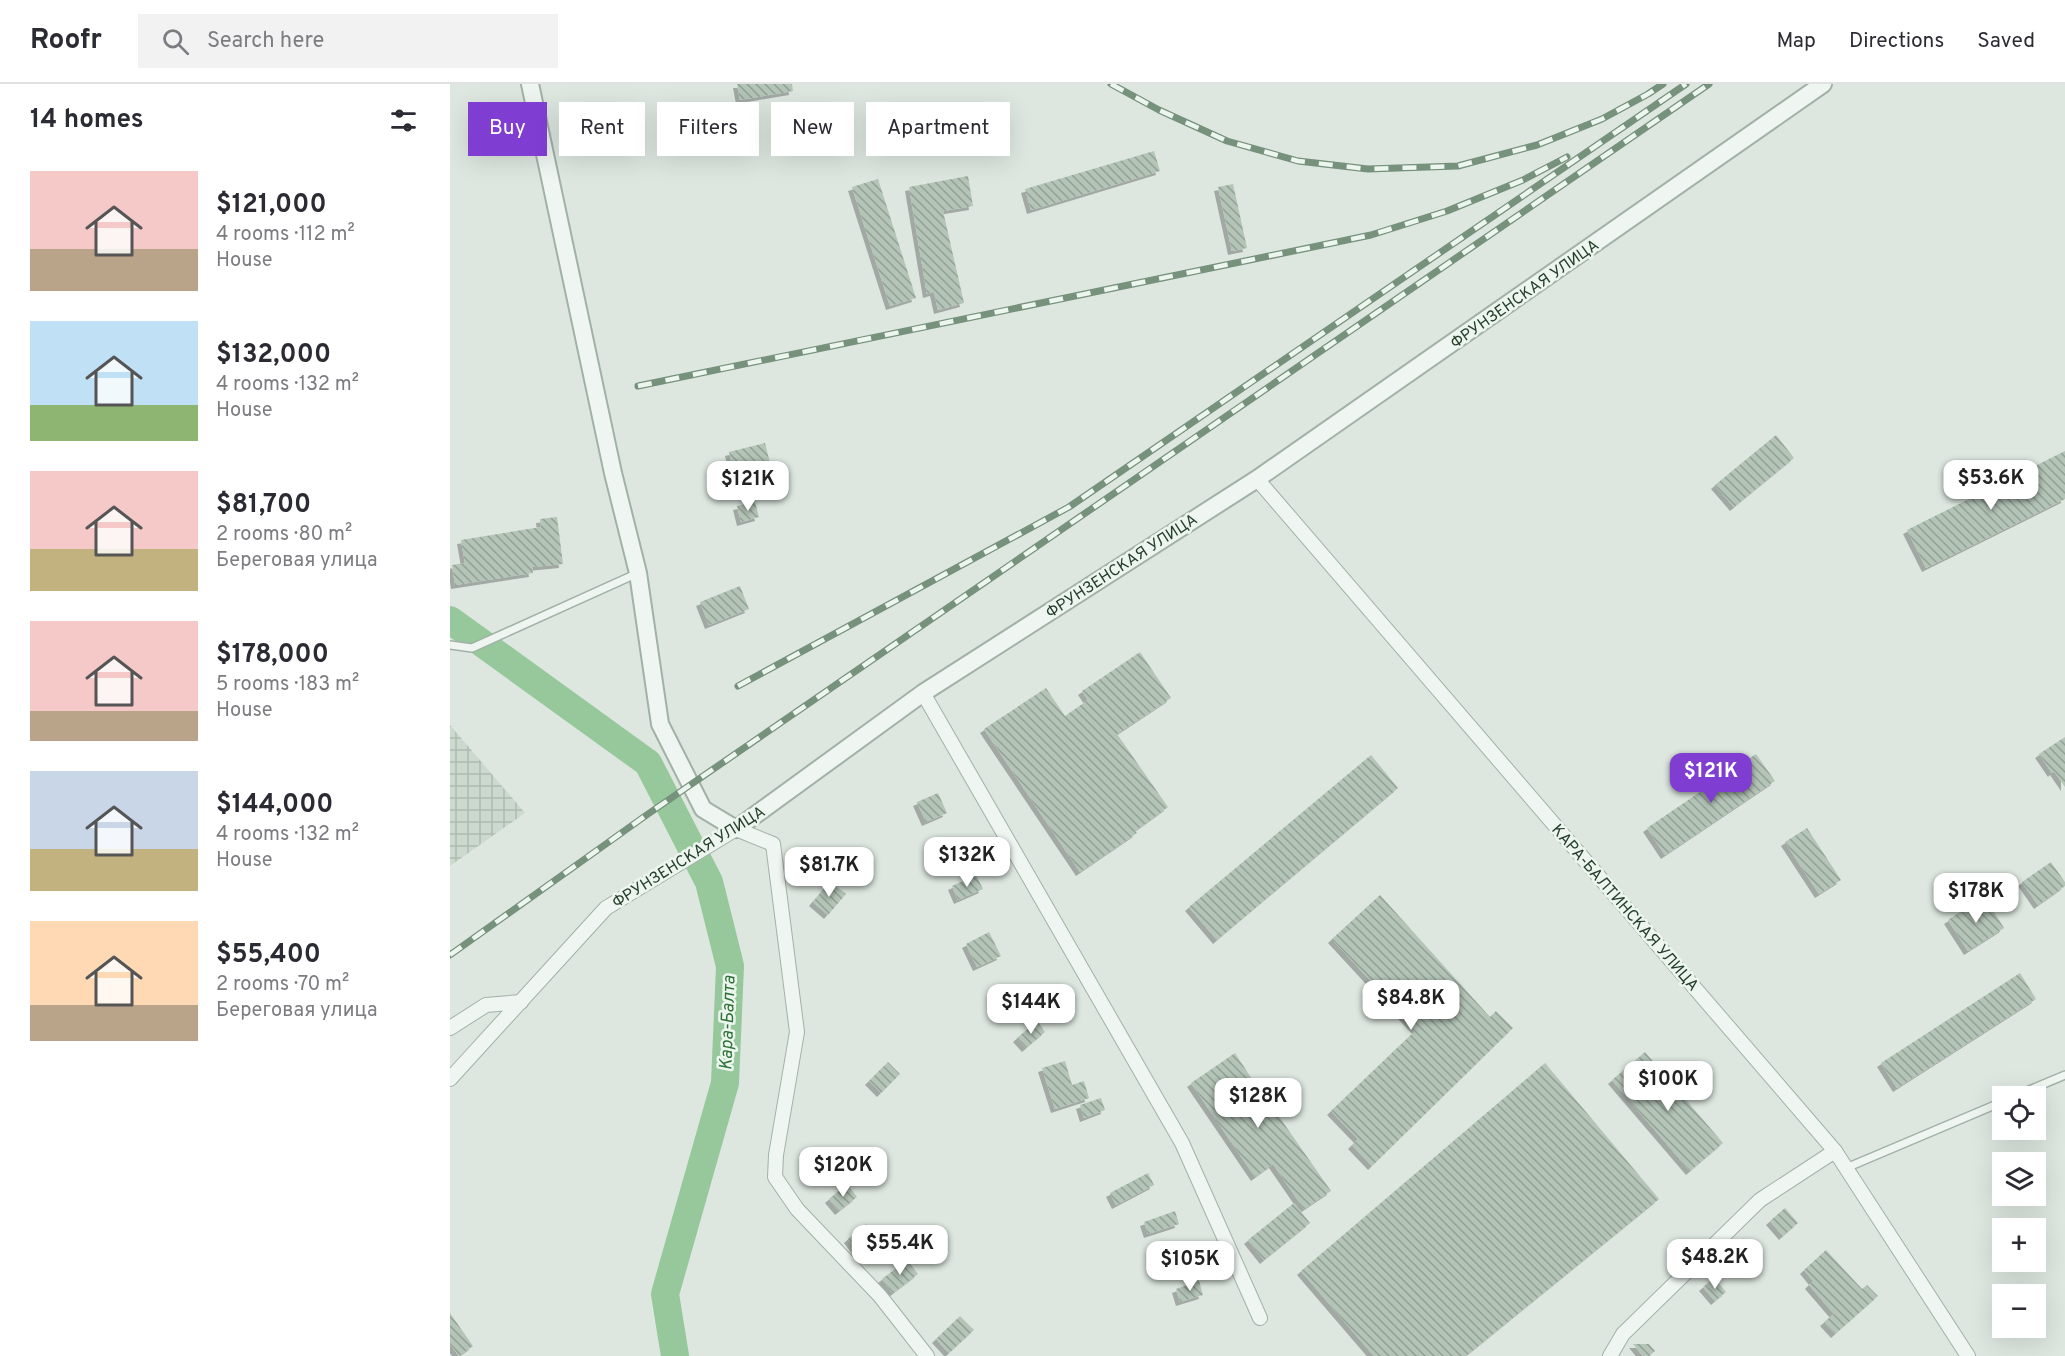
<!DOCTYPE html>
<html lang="en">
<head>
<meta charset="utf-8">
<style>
  :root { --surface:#fff; --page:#f2f2f3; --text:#2b2b33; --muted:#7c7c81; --line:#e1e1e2; --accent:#7f3dd1 }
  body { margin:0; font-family:Overpass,sans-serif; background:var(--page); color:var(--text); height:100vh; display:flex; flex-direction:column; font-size:22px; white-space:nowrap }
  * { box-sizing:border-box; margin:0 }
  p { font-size:20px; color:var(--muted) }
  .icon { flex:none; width:33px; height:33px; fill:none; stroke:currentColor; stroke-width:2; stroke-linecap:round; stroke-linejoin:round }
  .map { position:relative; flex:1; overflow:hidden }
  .drawer { display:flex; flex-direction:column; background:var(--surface); width:450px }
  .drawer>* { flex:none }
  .banner { position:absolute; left:18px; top:18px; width:570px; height:54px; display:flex; gap:12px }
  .controls { position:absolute; left:1542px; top:1002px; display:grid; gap:12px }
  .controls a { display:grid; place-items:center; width:54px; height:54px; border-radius:0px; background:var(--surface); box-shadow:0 6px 24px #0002; font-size:30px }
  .price { position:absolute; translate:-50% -51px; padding:0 14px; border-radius:12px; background:#fff; color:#222; font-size:20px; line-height:39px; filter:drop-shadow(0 2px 3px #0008) }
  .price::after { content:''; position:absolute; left:50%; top:36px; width:18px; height:14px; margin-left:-9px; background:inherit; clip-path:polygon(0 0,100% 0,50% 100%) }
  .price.current { background:var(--accent); color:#fff }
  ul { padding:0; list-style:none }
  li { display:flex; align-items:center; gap:18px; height:150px; padding:0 30px }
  li span { display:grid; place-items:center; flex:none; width:168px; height:120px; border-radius:0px; color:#555 }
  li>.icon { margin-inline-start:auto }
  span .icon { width:72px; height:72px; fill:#fffc; stroke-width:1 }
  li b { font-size:26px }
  h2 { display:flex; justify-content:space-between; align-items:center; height:72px; padding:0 30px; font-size:26px }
  .pill { padding:0 21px; border-radius:0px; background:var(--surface); box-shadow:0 6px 24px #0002; font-size:21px; line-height:54px }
  .pill.current { background:var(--accent); color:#fff }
  header { display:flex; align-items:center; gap:36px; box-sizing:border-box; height:84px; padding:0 30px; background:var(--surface); border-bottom:2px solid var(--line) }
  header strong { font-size:28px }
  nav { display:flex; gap:33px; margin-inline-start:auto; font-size:21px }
  .search { width:420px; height:54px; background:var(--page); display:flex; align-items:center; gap:15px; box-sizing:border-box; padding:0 21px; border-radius:0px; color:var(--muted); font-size:22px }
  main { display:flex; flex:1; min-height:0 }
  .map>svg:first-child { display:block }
</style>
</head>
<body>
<header>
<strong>Roofr</strong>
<div class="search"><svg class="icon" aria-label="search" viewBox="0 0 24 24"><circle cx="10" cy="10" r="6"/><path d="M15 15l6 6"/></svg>Search here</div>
<nav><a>Map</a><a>Directions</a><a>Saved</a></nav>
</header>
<main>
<section class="drawer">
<h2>14 homes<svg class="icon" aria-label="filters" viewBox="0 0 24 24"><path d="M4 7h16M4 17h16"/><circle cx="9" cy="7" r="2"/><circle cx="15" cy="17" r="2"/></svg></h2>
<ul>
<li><span style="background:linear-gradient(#f6c9c9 65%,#b9a48a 0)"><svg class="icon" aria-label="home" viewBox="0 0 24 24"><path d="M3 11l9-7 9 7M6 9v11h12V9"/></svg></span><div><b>$121,000</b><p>4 rooms · 112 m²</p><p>House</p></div></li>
<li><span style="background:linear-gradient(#bfe0f5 70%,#8fb573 0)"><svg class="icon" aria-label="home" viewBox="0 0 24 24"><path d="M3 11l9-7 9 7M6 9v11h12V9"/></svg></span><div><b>$132,000</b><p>4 rooms · 132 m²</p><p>House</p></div></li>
<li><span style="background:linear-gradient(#f6c9c9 65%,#c2b280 0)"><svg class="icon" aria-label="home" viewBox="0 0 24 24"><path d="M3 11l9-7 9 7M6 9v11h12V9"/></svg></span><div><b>$81,700</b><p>2 rooms · 80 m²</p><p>Береговая улица</p></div></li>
<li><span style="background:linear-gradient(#f6c9c9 75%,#b9a48a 0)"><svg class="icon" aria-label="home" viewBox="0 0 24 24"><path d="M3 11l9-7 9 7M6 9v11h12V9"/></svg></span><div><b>$178,000</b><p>5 rooms · 183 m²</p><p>House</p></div></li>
<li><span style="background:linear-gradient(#c9d6e8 65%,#c2b280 0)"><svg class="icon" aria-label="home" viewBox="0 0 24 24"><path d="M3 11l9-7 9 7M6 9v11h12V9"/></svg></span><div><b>$144,000</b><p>4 rooms · 132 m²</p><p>House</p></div></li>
<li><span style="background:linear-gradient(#ffd9b3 70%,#b9a48a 0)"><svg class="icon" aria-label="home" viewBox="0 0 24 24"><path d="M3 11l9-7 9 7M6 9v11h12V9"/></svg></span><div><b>$55,400</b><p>2 rooms · 70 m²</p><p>Береговая улица</p></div></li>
</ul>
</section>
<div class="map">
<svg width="1615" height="1272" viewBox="0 0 1615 1272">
  <defs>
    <pattern id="industrial-grid" width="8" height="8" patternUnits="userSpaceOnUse" patternTransform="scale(1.5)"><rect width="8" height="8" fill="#cbd9ce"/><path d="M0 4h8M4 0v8" fill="none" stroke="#aebbb1"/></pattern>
    <pattern id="building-back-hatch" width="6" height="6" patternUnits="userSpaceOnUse" patternTransform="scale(1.5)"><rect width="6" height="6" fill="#b4c4b7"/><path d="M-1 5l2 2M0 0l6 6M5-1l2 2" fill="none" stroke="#92a195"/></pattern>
    <filter id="shadow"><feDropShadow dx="-4" dy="4" stdDeviation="0" flood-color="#0004"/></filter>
  </defs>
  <rect width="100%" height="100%" fill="#dde7df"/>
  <polygon fill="url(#industrial-grid)" points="0,641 75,729 0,782"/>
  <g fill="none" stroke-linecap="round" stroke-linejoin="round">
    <polyline stroke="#96c89c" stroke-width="28" points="0,536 198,679 259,798 280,882 275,999 215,1210 225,1272"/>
  </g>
  <g fill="url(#building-back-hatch)" filter="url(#shadow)">
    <polygon points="287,0 342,0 343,7 290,16"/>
    <polygon points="704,67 710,87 581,126 575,105"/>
    <polygon points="518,92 523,122 493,127 514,219 488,226 484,208 477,210 459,103"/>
    <polygon points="428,95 466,214 440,222 402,103"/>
    <polygon points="783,100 797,164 782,167 768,103"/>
    <polygon points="1326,351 1344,374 1284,423 1265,401"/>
    <polygon points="315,359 320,379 284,388 279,368"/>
    <polygon points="1615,367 1615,415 1476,484 1457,446"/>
    <polygon points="305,418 309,433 291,438 287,422"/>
    <polygon points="107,433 113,480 82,483 83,489 5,501 2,481 15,479 11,456 91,443 90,435"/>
    <polygon points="290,502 299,525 259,541 250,518"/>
    <polygon points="690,568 721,614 667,650 718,723 685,747 687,749 630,788 534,645 596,604 615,632 638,616 632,607"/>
    <polygon points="1615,653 1615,703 1604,687 1602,689 1589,670"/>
    <polygon points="1306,670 1325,697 1215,771 1197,744"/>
    <polygon points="921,671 948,704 767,856 739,823"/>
    <polygon points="488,709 497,729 476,738 467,718"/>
    <polygon points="1357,744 1391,796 1369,810 1335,758"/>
    <polygon points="507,758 512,770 493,779 487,767"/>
    <polygon points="1601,778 1615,798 1615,802 1588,821 1572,798"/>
    <polygon points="526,791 533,805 508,816 502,802"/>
    <polygon points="380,798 396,810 378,831 363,818"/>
    <polygon points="930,811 1040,933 1046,927 1063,944 922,1082 902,1061 908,1055 881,1027 966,946 882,855"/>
    <polygon points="1534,812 1554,844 1518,867 1498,836"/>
    <polygon points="539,848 551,872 527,883 516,860"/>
    <polygon points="1570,889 1586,915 1447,1004 1431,979"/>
    <polygon points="587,937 595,948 576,964 567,954"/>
    <polygon points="1195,968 1273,1059 1240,1087 1162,996"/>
    <polygon points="785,969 826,1032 828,1031 881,1107 854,1125 823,1080 805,1093 741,999"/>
    <polygon points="615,977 622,1001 634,997 639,1014 605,1025 592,984"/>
    <polygon points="438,978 450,990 431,1009 419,997"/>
    <polygon points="1095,979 1209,1115 1016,1272 924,1272 851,1187"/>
    <polygon points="651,1014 655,1026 634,1034 630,1021"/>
    <polygon points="698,1089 704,1101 666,1121 660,1109"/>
    <polygon points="397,1100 407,1113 389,1127 379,1115"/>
    <polygon points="844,1119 860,1139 814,1176 798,1156"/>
    <polygon points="1335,1124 1348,1139 1333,1152 1320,1137"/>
    <polygon points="725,1127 729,1140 698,1150 694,1138"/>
    <polygon points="416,1140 431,1159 412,1174 398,1155"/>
    <polygon points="1376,1166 1412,1205 1417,1201 1428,1212 1385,1250 1374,1238 1384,1230 1359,1201 1363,1197 1354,1186"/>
    <polygon points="457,1176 468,1190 443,1209 432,1195"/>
    <polygon points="1264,1194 1276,1208 1265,1217 1253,1203"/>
    <polygon points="749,1197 753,1211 730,1218 726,1205"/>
    <polygon points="0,1229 23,1262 9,1272 0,1260"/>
    <polygon points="510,1232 524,1246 499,1269 486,1255"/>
    <polygon points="1183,1260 1199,1260 1205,1267 1199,1272 1193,1272"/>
  </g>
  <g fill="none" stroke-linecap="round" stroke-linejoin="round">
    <g stroke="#a2b1a6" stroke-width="10">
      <g id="service">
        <polyline points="0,561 22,564 188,489"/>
        <polyline points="1565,1012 1615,991"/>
        <polyline points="1396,1084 1552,1018"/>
      </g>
    </g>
    <g stroke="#a2b1a6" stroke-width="16">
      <g id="minor">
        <polyline points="807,395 1385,1067 1518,1272"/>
        <polyline points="473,609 732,1059 810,1234"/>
        <polyline points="0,944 36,921 71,918"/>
        <polyline points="0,995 156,824 286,745 323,760 347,948 326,1071 325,1093 347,1125 430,1212 477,1272"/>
        <polyline points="1160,1272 1173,1250 1310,1116 1385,1067"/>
      </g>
    </g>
    <g stroke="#a2b1a6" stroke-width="20">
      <polyline id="tertiary" points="80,0 163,389 188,489 210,640 253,725 286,745 473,609 807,395 1373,0"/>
    </g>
    <use href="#service" stroke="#eff5f1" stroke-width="7"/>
    <use href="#minor" stroke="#eff5f1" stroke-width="14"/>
    <use href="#tertiary" stroke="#eff5f1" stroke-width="16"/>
    <g stroke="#76917c" stroke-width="7">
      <g id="rail">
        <polyline points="661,0 709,26 777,57 848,77 918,85 1008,82 1087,61 1152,35 1198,10 1213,0"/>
        <polyline points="188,302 921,151 997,127 1073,96 1117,73"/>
        <polyline points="288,602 619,423 1236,0"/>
        <polyline points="0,871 198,730 1259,0"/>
      </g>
    </g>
    <use href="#rail" stroke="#ecf5ee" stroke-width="4.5" stroke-dasharray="14" stroke-linecap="butt"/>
  </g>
  <g text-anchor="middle" stroke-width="5" stroke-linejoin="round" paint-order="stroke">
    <g font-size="16" fill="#263e2c" stroke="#ecf5ee">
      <text transform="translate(1074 209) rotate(-35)" y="6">ФРУНЗЕНСКАЯ УЛИЦА</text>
      <text transform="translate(671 481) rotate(-33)" y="6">ФРУНЗЕНСКАЯ УЛИЦА</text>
      <text transform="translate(238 772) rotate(-32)" y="6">ФРУНЗЕНСКАЯ УЛИЦА</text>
      <text transform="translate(1176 823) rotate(49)" y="6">КАРА-БАЛТИНСКАЯ УЛИЦА</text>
    </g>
    <g font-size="18" font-style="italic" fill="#2f7239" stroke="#ecf5ee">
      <text transform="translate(277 939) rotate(-88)" y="6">Кара-Балта</text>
    </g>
  </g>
</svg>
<div class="controls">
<a><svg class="icon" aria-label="locate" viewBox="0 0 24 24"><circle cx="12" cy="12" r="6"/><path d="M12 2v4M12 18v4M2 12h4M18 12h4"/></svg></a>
<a><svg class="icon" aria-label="layers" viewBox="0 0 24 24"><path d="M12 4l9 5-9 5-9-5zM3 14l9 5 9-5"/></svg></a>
<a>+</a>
<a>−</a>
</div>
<b class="price" style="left:1541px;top:427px">$53.6K</b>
<b class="price" style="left:298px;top:428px">$121K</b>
<b class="price current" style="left:1261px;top:720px">$121K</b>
<b class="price" style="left:517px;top:804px">$132K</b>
<b class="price" style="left:379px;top:814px">$81.7K</b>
<b class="price" style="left:1526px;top:840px">$178K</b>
<b class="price" style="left:961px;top:947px">$84.8K</b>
<b class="price" style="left:581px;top:951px">$144K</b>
<b class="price" style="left:1218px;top:1028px">$100K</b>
<b class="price" style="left:808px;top:1045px">$128K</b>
<b class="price" style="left:393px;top:1114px">$120K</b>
<b class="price" style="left:450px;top:1192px">$55.4K</b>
<b class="price" style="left:1265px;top:1206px">$48.2K</b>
<b class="price" style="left:740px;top:1208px">$105K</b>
<div class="banner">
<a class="pill current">Buy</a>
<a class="pill">Rent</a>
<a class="pill">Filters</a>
<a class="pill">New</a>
<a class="pill">Apartment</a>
</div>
</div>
</main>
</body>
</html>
